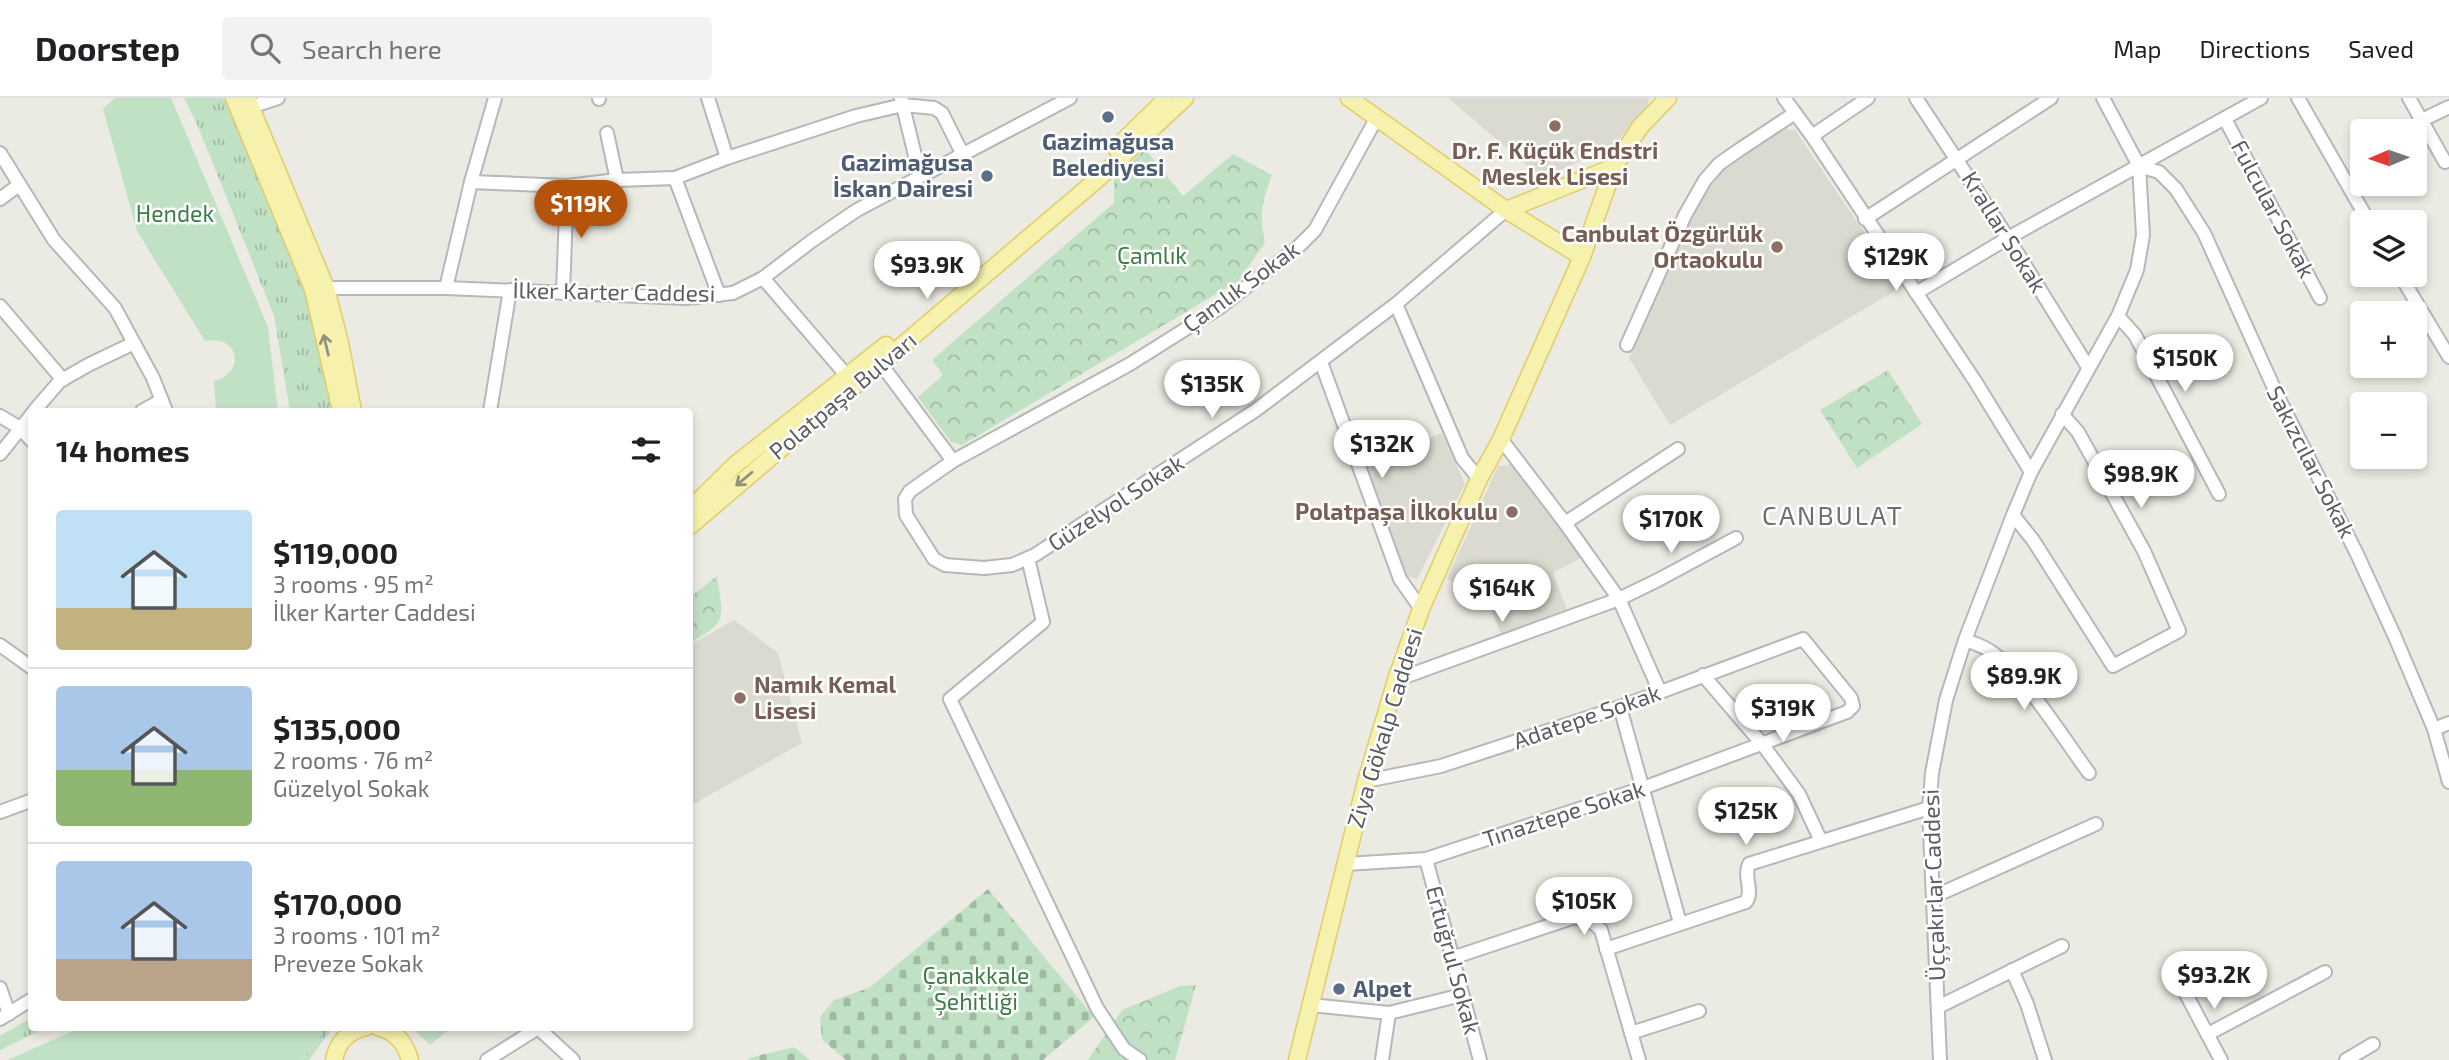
<!DOCTYPE html>
<html lang="en">
<head>
<meta charset="utf-8">
<style>
  :root { --surface:#fff; --page:#f2f2f2; --text:#202124; --muted:#757577; --line:#e0e0e0; --accent:#b45309 }
  body { margin:0; font-family:"Exo 2",sans-serif; background:var(--page); color:var(--text); height:100vh; display:flex; flex-direction:column; font-size:26px; white-space:nowrap }
  * { box-sizing:border-box; margin:0 }
  p { font-size:23px; color:var(--muted) }
  .icon { flex:none; width:38px; height:38px; fill:none; stroke:currentColor; stroke-width:2; stroke-linecap:round; stroke-linejoin:round }
  .map { position:relative; flex:1; overflow:hidden }
  .details { position:absolute; left:28px; top:310px; width:665px; height:623px; display:flex; flex-direction:column; background:var(--surface); border-radius:7px; box-shadow:0 4px 10px #0003 }
  .details>* { flex:none }
  .needle { width:46px; rotate:268deg }
  .tools { position:absolute; left:2350px; top:21px; display:grid; gap:14px }
  .tools a { display:grid; place-items:center; width:77px; height:77px; border-radius:7px; background:var(--surface); box-shadow:0 4px 10px #0003; font-size:35px }
  .price { position:absolute; translate:-50% -60px; padding:0 16px; border-radius:24px; background:#fff; color:#222; font-size:23px; line-height:46px; filter:drop-shadow(0 2px 4px #0008) }
  .price::after { content:''; position:absolute; left:50%; top:42px; width:21px; height:16px; margin-left:-10px; background:inherit; clip-path:polygon(0 0,100% 0,50% 100%) }
  .price.active { background:var(--accent); color:#fff }
  ul { padding:0; list-style:none }
  li { display:flex; align-items:center; gap:21px; height:175px; padding:0 28px }
  li+li { border-top:2px solid var(--line) }
  li span { display:grid; place-items:center; flex:none; width:196px; height:140px; border-radius:7px; color:#555 }
  li>.icon { margin-inline-start:auto }
  span .icon { width:84px; height:84px; fill:#fffc; stroke-width:1 }
  li b { font-size:30px }
  h2 { display:flex; justify-content:space-between; align-items:center; height:84px; padding:0 28px; font-size:30px }
  header { display:flex; align-items:center; gap:42px; box-sizing:border-box; height:98px; padding:0 35px; background:var(--surface); border-bottom:2px solid var(--line) }
  header strong { font-size:33px }
  nav { display:flex; gap:38px; margin-inline-start:auto; font-size:24px }
  .search { width:490px; height:63px; background:var(--page); display:flex; align-items:center; gap:18px; box-sizing:border-box; padding:0 24px; border-radius:7px; color:var(--muted); font-size:26px }
  .map>svg:first-child { display:block }
</style>
</head>
<body>
<header>
<strong>Doorstep</strong>
<div class="search"><svg class="icon" aria-label="search" viewBox="0 0 24 24"><circle cx="10" cy="10" r="6"/><path d="M15 15l6 6"/></svg>Search here</div>
<nav><a>Map</a><a>Directions</a><a>Saved</a></nav>
</header>
<div class="map">
<svg width="2449" height="962" viewBox="0 0 2449 962">
  <defs>
    <pattern id="grass-tufts" width="24" height="20" patternUnits="userSpaceOnUse" patternTransform="scale(1.75)"><rect width="24" height="20" fill="#c1e1c5"/><path d="M3 7l-1-3M5 7V3M7 7l1-3M15 17l-1-3M17 17v-4M19 17l1-3" fill="none" stroke="#a0baa3"/></pattern>
    <pattern id="forest-crowns" width="20" height="18" patternUnits="userSpaceOnUse" patternTransform="scale(1.75)"><rect width="20" height="18" fill="#c1e1c5"/><path d="M2 6a3 3 0 1 1 6 0M12 15a3 3 0 1 1 6 0" fill="none" stroke="#a0baa3"/></pattern>
    <pattern id="cemetery-stones" width="16" height="16" patternUnits="userSpaceOnUse" patternTransform="scale(1.75)"><rect width="16" height="16" fill="#c1e1c5"/><path d="M2 7V4a2 2 0 0 1 4 0v3zM10 15v-3a2 2 0 0 1 4 0v3z" fill="#a0baa3"/></pattern>
  </defs>
  <rect width="100%" height="100%" fill="#ecebe3"/>
  <g fill="#dbdad1">
    <polygon points="1448,0 1649,0 1648,7 1612,49 1542,80"/>
    <polygon points="1784,31 1795,32 1901,189 1670,327 1629,260 1696,110 1726,67"/>
    <polygon points="1442,335 1465,386 1417,481 1404,478 1362,359 1395,354"/>
    <polygon points="1513,366 1581,460 1553,475 1567,512 1501,536 1486,497 1447,481 1498,368"/>
    <polygon points="734,522 778,555 802,645 690,708 690,547"/>
  </g>
  <g fill="url(#grass-tufts)">
    <polygon points="184,0 228,0 308,192 326,275 332,313 290,313 274,218 197,26"/>
    <polygon points="31,920 32,929 47,929 0,952 0,938"/>
    <polygon points="324,929 333,929 309,962 301,962 318,943"/>
  </g>
  <g fill="url(#forest-crowns)">
    <path d="M 1145,51 L 1183,98 L 1233,56 L 1272,77 C 1262,103 1259,117 1265,145 L 1238,183 L 962,347 L 951,344 L 918,299 L 943,277 L 932,262 L 1114,105 L 1114,81 Z"/>
    <polygon points="1888,272 1922,326 1857,370 1820,312"/>
    <path d="M 717,478 C 723,521 729,523 690,545 L 690,491 L 694,496 Z"/>
    <polygon points="1196,887 1175,962 1088,962 1122,912 1180,888"/>
  </g>
  <g fill="url(#cemetery-stones)">
    <polygon points="988,791 1094,919 1043,962 846,962 822,942 820,919 834,902 869,890"/>
    <polygon points="794,949 810,962 748,962 749,960"/>
  </g>
  <g fill="#c1e1c5">
    <path d="M 115,0 L 171,0 L 268,229 L 278,313 L 216,313 L 214,283 C 246,275 240,236 205,243 L 137,133 L 103,11 Z"/>
    <polygon points="82,929 226,929 236,932 252,929 324,929 318,943 301,962 8,962"/>
    <polygon points="411,929 453,929 430,947"/>
  </g>
  <g fill="none" stroke-linecap="round" stroke-linejoin="round">
    <g stroke="#b5b7bb" stroke-width="16">
      <g id="minor">
        <polyline points="599,0 599,1"/>
        <polyline points="708,0 727,60"/>
        <polyline points="901,0 920,78"/>
        <polyline points="1784,0 1812,38 1975,283 2031,374"/>
        <polyline points="1916,0 2008,140 2088,269"/>
        <polyline points="2298,0 2369,124"/>
        <polyline points="2409,0 2445,64"/>
        <polyline points="245,11 278,0"/>
        <polyline points="1376,21 1315,132 1297,150 1219,210 1130,266 953,363 910,393 905,401 906,417 934,461 945,467 984,470 1012,467 1035,457 1256,312 1396,206 1506,112"/>
        <polyline points="2225,21 2320,200"/>
        <polyline points="2422,22 2449,9"/>
        <polyline points="607,35 617,82"/>
        <polyline points="1812,38 1868,0"/>
        <polyline points="0,55 54,142 115,210 153,280 166,313"/>
        <polyline points="2139,68 2159,74 2176,91 2204,135 2278,299 2357,456 2395,539 2434,631 2449,684"/>
        <polyline points="675,80 727,60 856,18 903,7 934,10 942,15 963,57"/>
        <polyline points="471,84 567,88 617,82 675,80 719,197"/>
        <polyline points="0,101 19,87"/>
        <polyline points="1865,121 2051,0"/>
        <polyline points="2400,177 2449,259"/>
        <polyline points="763,180 847,278"/>
        <polyline points="320,190 446,190 687,200 733,195 763,180 813,142 857,112 1070,0"/>
        <polyline points="446,190 471,84 495,0"/>
        <polyline points="563,194 567,88"/>
        <polyline points="1916,195 2008,140 2261,0"/>
        <polyline points="1396,206 1462,360 1479,381"/>
        <polyline points="0,208 63,282"/>
        <polyline points="2118,218 2135,237 2219,396"/>
        <polyline points="1627,247 1685,117 1705,82 1719,66 1739,52 1795,15"/>
        <polyline points="1321,264 1400,481 1421,511"/>
        <polyline points="881,266 953,363"/>
        <polyline points="34,313 60,283 90,266 134,245"/>
        <polyline points="142,313 162,302"/>
        <polyline points="490,313 510,192"/>
        <polyline points="0,318 20,330 32,343"/>
        <polyline points="1501,341 1565,425 1619,501 1660,594"/>
        <polyline points="0,356 32,316"/>
        <polyline points="2013,417 2033,442 2113,568 2179,533 2144,453 2078,334 2062,316"/>
        <polyline points="1565,425 1678,351"/>
        <polyline points="1028,460 1043,524 950,601 1097,910 1124,951 1140,962"/>
        <path d="M 1965,542 C 1973,545 1983,548 1990,553 C 2025,577 2063,640 2089,675"/>
        <polyline points="0,547 32,570"/>
        <polyline points="1703,577 1763,647 1799,696 1821,743"/>
        <polyline points="1396,582 1619,501 1658,482 1736,440"/>
        <polyline points="1620,609 1680,825"/>
        <polyline points="2434,631 2449,625"/>
        <polyline points="0,714 30,703"/>
        <polyline points="1426,761 1480,962"/>
        <polyline points="1346,766 1426,761 1643,690 1847,614 1853,608 1851,600 1803,541 1620,609 1441,668 1366,683"/>
        <polyline points="1933,799 2096,726"/>
        <path d="M 1606,851 L 1746,804 C 1754,793 1743,779 1749,766 L 1929,710"/>
        <path d="M 1452,860 L 1572,820 C 1585,819 1591,822 1601,832 L 1639,962"/>
        <polyline points="2012,872 2027,906 2045,962"/>
        <polyline points="2177,879 2221,962"/>
        <polyline points="0,890 9,916"/>
        <polyline points="1311,907 1389,915 1462,897"/>
        <polyline points="1938,909 2062,848"/>
        <polyline points="0,921 32,901"/>
        <polyline points="1631,935 1699,913"/>
        <polyline points="2208,936 2325,874"/>
        <polyline points="487,962 538,930 573,962"/>
        <polyline points="1382,962 1389,915"/>
        <polyline points="1940,962 1929,710 1932,675 1946,602 1965,542 2013,417 2031,374 2118,218 2137,172 2143,137 2139,68 2103,0"/>
        <polyline points="2346,962 2373,946"/>
      </g>
    </g>
    <g stroke="#e1cc66" stroke-width="19">
      <g id="major">
        <polyline points="234,0 313,191 341,313"/>
        <polyline points="247,0 326,190 340,245 353,313"/>
        <polyline points="1349,0 1506,112 1582,159"/>
        <polyline points="1116,50 1161,6 1164,0"/>
        <polyline points="1506,112 1614,69"/>
        <polyline points="690,411 736,366 886,247"/>
        <polyline points="690,428 1100,79 1185,0"/>
        <path d="M 378,929 C 396,934 405,944 410,962"/>
        <path d="M 334,962 C 337,945 348,933 366,929"/>
        <polyline points="1297,962 1366,683 1396,582 1421,511 1479,381 1501,341 1582,159 1614,69 1640,29 1668,0"/>
      </g>
    </g>
    <use href="#minor" stroke="#fff" stroke-width="12"/>
    <use href="#major" stroke="#f6f2ae" stroke-width="16"/>
  </g>
  <defs><path id="oneway-shaft" d="M-6 0H5M1.5-3L5.5 0L1.5 3" fill="none" stroke-width="1.6" stroke-linecap="round" stroke-linejoin="round" transform="scale(1.75)"/></defs>
  <g stroke="#91917d">
    <use href="#oneway-shaft" transform="translate(326 247) rotate(-103)"/>
    <use href="#oneway-shaft" transform="translate(744 381) rotate(140)"/>
  </g>
  <g fill="#5c6f8a" stroke="#fff" stroke-width="2.5">
    <circle cx="1108" cy="19" r="7"/>
    <circle cx="987" cy="78" r="7"/>
    <circle cx="1339" cy="891" r="7"/>
  </g>
  <g fill="#8d6e63" stroke="#fff" stroke-width="2.5">
    <circle cx="1555" cy="28" r="7"/>
    <circle cx="1777" cy="149" r="7"/>
    <circle cx="1512" cy="414" r="7"/>
    <circle cx="740" cy="600" r="7"/>
  </g>
  <g text-anchor="middle" stroke-width="5" stroke-linejoin="round" paint-order="stroke">
    <g font-size="23" font-weight="bold" fill="#4e5e75" stroke="#fff">
      <text x="1108" y="52">Gazimağusa<tspan x="1108" dy="26">Belediyesi</tspan></text>
      <text x="973" y="73" text-anchor="end">Gazimağusa<tspan x="973" dy="26">İskan Dairesi</tspan></text>
      <text x="1353" y="899" text-anchor="start">Alpet</text>
    </g>
    <g font-size="23" font-weight="bold" fill="#785e54" stroke="#fff" text-anchor="end">
      <text x="1555" y="61" text-anchor="middle">Dr. F. Küçük Endstri<tspan x="1555" dy="26">Meslek Lisesi</tspan></text>
      <text x="1763" y="144">Canbulat Özgürlük<tspan x="1763" dy="26">Ortaokulu</tspan></text>
      <text x="1498" y="422">Polatpaşa İlkokulu</text>
      <text x="754" y="595" text-anchor="start">Namık Kemal<tspan x="754" dy="26">Lisesi</tspan></text>
    </g>
    <g font-size="23" fill="#5b5d62" stroke="#fff">
      <text transform="translate(2273 111) rotate(62)" y="8">Fulcular Sokak</text>
      <text transform="translate(2004 134) rotate(58)" y="8">Krallar Sokak</text>
      <text transform="translate(1241 189) rotate(-36)" y="8">Çamlık Sokak</text>
      <text transform="translate(614 194) rotate(1)" y="8">İlker Karter Caddesi</text>
      <text transform="translate(843 298) rotate(-40)" y="8">Polatpaşa Bulvarı</text>
      <text transform="translate(2311 364) rotate(63)" y="8">Sakızcılar Sokak</text>
      <text transform="translate(1116 405) rotate(-33)" y="8">Güzelyol Sokak</text>
      <text transform="translate(1587 619) rotate(-19)" y="8">Adatepe Sokak</text>
      <text transform="translate(1385 630) rotate(-73)" y="8">Ziya Gökalp Caddesi</text>
      <text transform="translate(1564 716) rotate(-18)" y="8">Tınaztepe Sokak</text>
      <text transform="translate(1934 787) rotate(-92)" y="8">Üççakırlar Caddesi</text>
      <text transform="translate(1453 862) rotate(75)" y="8">Ertuğrul Sokak</text>
    </g>
    <g font-size="23" fill="#3d7e47" stroke="#fff">
      <text x="175" y="124">Hendek</text>
      <text x="1152" y="166">Çamlık</text>
      <text x="976" y="886">Çanakkale<tspan x="976" dy="26">Şehitliği</tspan></text>
    </g>
    <g font-size="26" letter-spacing="2" fill="#6c6f73" stroke="#fff">
      <text x="1833" y="427">CANBULAT</text>
    </g>
  </g>
</svg>
<div class="tools">
<a><svg class="needle" viewBox="-14 -14 28 28"><path d="M0-13l5 13h-10z" fill="#e53935"/><path d="M0 13l5-13h-10z" fill="#757577"/></svg></a>
<a><svg class="icon" aria-label="layers" viewBox="0 0 24 24"><path d="M12 4l9 5-9 5-9-5zM3 14l9 5 9-5"/></svg></a>
<a>+</a>
<a>−</a>
</div>
<b class="price active" style="left:581px;top:142px">$119K</b>
<b class="price" style="left:1896px;top:195px">$129K</b>
<b class="price" style="left:927px;top:203px">$93.9K</b>
<b class="price" style="left:2185px;top:296px">$150K</b>
<b class="price" style="left:1212px;top:322px">$135K</b>
<b class="price" style="left:1382px;top:382px">$132K</b>
<b class="price" style="left:2141px;top:412px">$98.9K</b>
<b class="price" style="left:1671px;top:457px">$170K</b>
<b class="price" style="left:1502px;top:526px">$164K</b>
<b class="price" style="left:2024px;top:614px">$89.9K</b>
<b class="price" style="left:1783px;top:646px">$319K</b>
<b class="price" style="left:1746px;top:749px">$125K</b>
<b class="price" style="left:1584px;top:839px">$105K</b>
<b class="price" style="left:2214px;top:913px">$93.2K</b>
<section class="details">
<h2>14 homes<svg class="icon" aria-label="filters" viewBox="0 0 24 24"><path d="M4 7h16M4 17h16"/><circle cx="9" cy="7" r="2"/><circle cx="15" cy="17" r="2"/></svg></h2>
<ul>
<li><span style="background:linear-gradient(#bfe0f5 70%,#c2b280 0)"><svg class="icon" aria-label="home" viewBox="0 0 24 24"><path d="M3 11l9-7 9 7M6 9v11h12V9"/></svg></span><div><b>$119,000</b><p>3 rooms · 95 m²</p><p>İlker Karter Caddesi</p></div></li>
<li><span style="background:linear-gradient(#a9c7e8 60%,#8fb573 0)"><svg class="icon" aria-label="home" viewBox="0 0 24 24"><path d="M3 11l9-7 9 7M6 9v11h12V9"/></svg></span><div><b>$135,000</b><p>2 rooms · 76 m²</p><p>Güzelyol Sokak</p></div></li>
<li><span style="background:linear-gradient(#a9c7e8 70%,#b9a48a 0)"><svg class="icon" aria-label="home" viewBox="0 0 24 24"><path d="M3 11l9-7 9 7M6 9v11h12V9"/></svg></span><div><b>$170,000</b><p>3 rooms · 101 m²</p><p>Preveze Sokak</p></div></li>
</ul>
</section>
</div>
</body>
</html>
